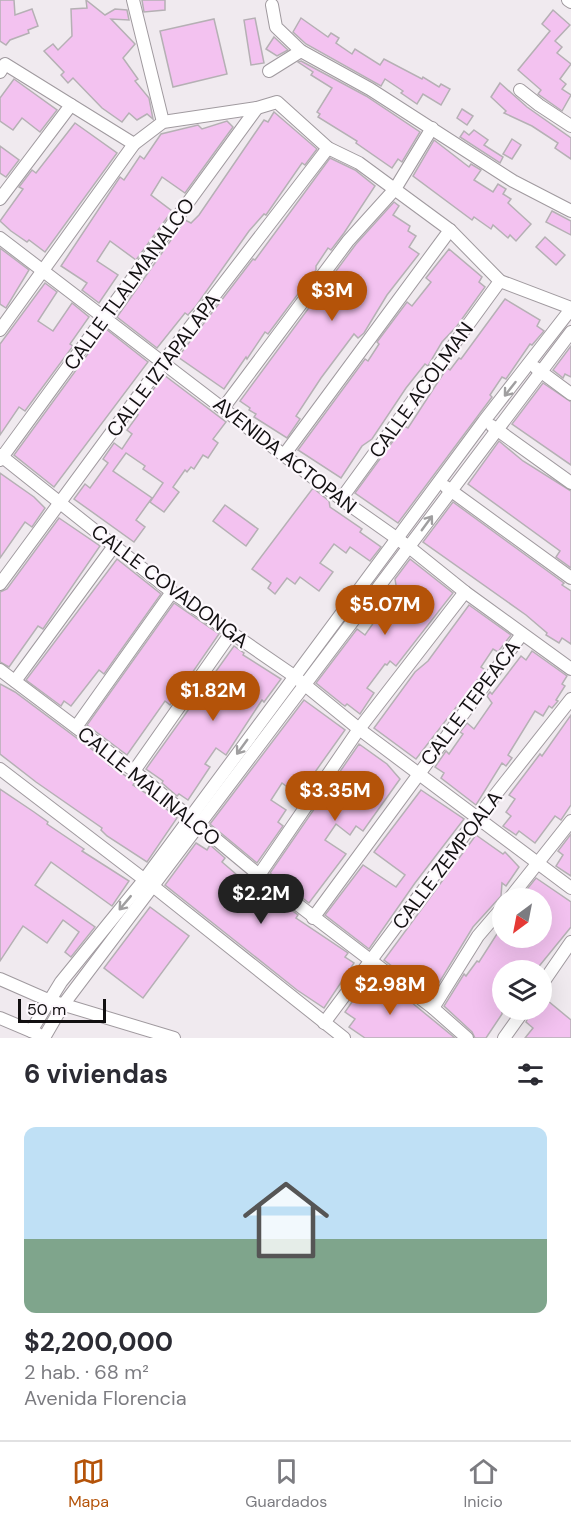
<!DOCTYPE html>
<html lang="es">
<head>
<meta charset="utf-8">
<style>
  :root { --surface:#fff; --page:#f2f2f3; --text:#2b2b33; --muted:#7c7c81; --line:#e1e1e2; --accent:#b45309 }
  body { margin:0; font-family:"DM Sans",sans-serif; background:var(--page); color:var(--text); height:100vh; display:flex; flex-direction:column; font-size:22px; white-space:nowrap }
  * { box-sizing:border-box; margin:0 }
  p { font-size:20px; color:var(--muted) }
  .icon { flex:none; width:33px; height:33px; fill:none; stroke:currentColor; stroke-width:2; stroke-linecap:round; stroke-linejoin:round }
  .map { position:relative; height:1038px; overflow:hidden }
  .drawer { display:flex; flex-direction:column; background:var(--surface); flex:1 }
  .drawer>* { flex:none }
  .needle { width:39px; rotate:212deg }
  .tools { position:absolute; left:492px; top:888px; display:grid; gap:12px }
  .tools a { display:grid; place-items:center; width:60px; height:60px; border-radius:50%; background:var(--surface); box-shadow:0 6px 24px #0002; font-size:30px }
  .scale { position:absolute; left:18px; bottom:15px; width:88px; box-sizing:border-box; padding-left:6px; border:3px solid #121011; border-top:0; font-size:16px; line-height:21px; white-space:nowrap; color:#121011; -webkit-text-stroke:4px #fdf8fd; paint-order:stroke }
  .price { position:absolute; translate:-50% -51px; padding:0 14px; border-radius:21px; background:var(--accent); color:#fff; font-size:20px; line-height:39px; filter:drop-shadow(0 2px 3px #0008) }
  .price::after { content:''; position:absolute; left:50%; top:36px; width:18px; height:14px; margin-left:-9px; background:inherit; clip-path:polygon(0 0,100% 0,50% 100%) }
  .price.active { background:#222; color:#fff }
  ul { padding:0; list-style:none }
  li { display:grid; align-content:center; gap:12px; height:318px; padding:0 24px }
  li+li { border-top:2px solid var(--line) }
  li span { display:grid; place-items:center; height:186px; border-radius:12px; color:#555 }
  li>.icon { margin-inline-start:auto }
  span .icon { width:108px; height:108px; fill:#fffc; stroke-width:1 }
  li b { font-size:26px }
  h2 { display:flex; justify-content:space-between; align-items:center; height:72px; padding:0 24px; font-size:26px }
  .menu { display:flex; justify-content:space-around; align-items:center; height:84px; border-top:2px solid var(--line); background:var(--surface); font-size:16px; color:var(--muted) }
  .menu a { display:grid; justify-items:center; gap:3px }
  .menu .active { color:var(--accent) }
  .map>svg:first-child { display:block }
</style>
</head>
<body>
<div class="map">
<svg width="571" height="1038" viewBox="0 0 571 1038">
  <rect width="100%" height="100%" fill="#f0eaef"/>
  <g fill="#f3c2f0" stroke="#b5b0b4" stroke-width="1.5">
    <polygon points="0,0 14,0 15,15 32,9 38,26 28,30 29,33 10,40 6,45 0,41"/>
    <polygon points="86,0 105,15 115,9 127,10 129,20 111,19 135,44 123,58 138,79 135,81 149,98 153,119 147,114 137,120 129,113 122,122 102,108 73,78 68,83 61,75 64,72 44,51 53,44 58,50 72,36 71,9 87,8"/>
    <polygon points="142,0 165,0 165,10 144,12"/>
    <polygon points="553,10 570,25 555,41 562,47 557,53 571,64 560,79 566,84 562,89 571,95 562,111 538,94 541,90 518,70 550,31 542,24"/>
    <polygon points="255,18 264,63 251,65 244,20"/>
    <polygon points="301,18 328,37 331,33 339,38 336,43 352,54 355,49 380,65 384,59 422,79 423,77 439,87 441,84 450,89 441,105 423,94 417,104 401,93 403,91 385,79 381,86 306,44 293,32"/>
    <polygon points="214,19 227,74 173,87 160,31"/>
    <polygon points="274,37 288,50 277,56 266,49"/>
    <polygon points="301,61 366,96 420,132 402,162 398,159 392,168 356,143 357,141 318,117 320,114 317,112 332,88 311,75 313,72 298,62"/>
    <polygon points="14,79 57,110 40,132 22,118 13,130 0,121 0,98"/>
    <polygon points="500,83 527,107 571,138 571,159 555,148 558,143 532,126 504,113 506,111 491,97"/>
    <polygon points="462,109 473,116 467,125 457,118"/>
    <polygon points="274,112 317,149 305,165 302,163 266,215 264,214 249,231 196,306 188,315 185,313 157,348 117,317 185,220 191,223 199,215 264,120 268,122"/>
    <polygon points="227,121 233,127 185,193 162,177 151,195 172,211 136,260 110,241 97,261 118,275 99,303 82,290 87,283 61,266 120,177 124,180 140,156 144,159 161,134 198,125 202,129"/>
    <polygon points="75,123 117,153 45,252 29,240 27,242 11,231 0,221 23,189 19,187 32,170 36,173"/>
    <polygon points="474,130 488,140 484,145 503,157 500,163 460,137 464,131 469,135"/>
    <polygon points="512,139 521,145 512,159 503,154"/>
    <polygon points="434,140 469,167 471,164 481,170 474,180 493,192 498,184 506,189 503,194 511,199 508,203 531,224 516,241 510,235 508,238 493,225 491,229 474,217 472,220 413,176"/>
    <polygon points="0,146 19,160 6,177 0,173"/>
    <polygon points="330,158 355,170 375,186 344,233 331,250 328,248 316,266 316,270 268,334 265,332 247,359 246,357 224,389 178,357 253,259 255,260"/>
    <polygon points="394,202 399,206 393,215 410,226 408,231 416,236 409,247 419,254 387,295 364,333 358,338 354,334 321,378 296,416 300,419 287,438 254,417 256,414 249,410 250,408 240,401 356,244"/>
    <polygon points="552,211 571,221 571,235 546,222"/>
    <polygon points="545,237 565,255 556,265 536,247"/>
    <polygon points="0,248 29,270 6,308 0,304"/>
    <polygon points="449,249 482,277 479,282 485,287 457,326 442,342 428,366 425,364 406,388 372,439 362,446 341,478 298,450 365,359 368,361 379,344 377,342 407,302 412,306 431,282 426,278"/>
    <polygon points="45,283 57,292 38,321 53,331 72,303 89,317 70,344 73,346 25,411 19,407 0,435 0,344"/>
    <polygon points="505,299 540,320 537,326 544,331 532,345 530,344 506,379 502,377 490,395 492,397 398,523 355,493 404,426 408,428 447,368 450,370 459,358 461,359"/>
    <polygon points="106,329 148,362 54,487 14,455"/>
    <polygon points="571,346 571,377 565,374 563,378 553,370"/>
    <polygon points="164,375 226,422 213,439 218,443 208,458 203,455 194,469 191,467 187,472 185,470 173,487 179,492 164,512 150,502 163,483 143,469 145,466 126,453 113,471 152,498 136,520 145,527 134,542 74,499 85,484 90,488 108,463 103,459 114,443 122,449 132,434 127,430 138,415 135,414"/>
    <polygon points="543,383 571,402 571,465 512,424"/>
    <polygon points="499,441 523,461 571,491 571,568 556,557 560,551 468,484"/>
    <polygon points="0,473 34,497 45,508 32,527 25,522 0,558"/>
    <polygon points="313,488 329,501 330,507 362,529 360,532 381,547 370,561 350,547 346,553 334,544 320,563 333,572 319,591 300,577 295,584 287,578 275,594 268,588 271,583 252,569"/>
    <polygon points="453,502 564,583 562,585 571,591 571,644 562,638 559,643 546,635 547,633 526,615 423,542"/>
    <polygon points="225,505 258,529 246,546 213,521"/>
    <polygon points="59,518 100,546 43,629 38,626 9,667 0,662 0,592 7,589"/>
    <polygon points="117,559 161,594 104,674 99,670 71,706 64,701 61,706 26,680"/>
    <polygon points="410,559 453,593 396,666 390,661 387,665 385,664 367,688 374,693 360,714 347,704 345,706 342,704 316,683 357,629 365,635 377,618 370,612 383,595 387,599 396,585 395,579"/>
    <polygon points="174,603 219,634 170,705 165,701 127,755 87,725"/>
    <polygon points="469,605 511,635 498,652 493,649 481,667 485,670 416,759 374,728 415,672 428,661"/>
    <polygon points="234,646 244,653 243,655 281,679 264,702 262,700 226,755 216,748 205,764 210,767 188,800 179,794 177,796 162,783 163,781 146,769"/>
    <polygon points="532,651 567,676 562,684 565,686 556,700 558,701 552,708 549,706 543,716 535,711 508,755 512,758 506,766 502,763 476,805 441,778 444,773 435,767 446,751 449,754 463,734 460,732 467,723 474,729 492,703 487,696 490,692 492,694 521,656 526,660"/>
    <polygon points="0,684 15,692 110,763 109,765 135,782 133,785 152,797 177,818 147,862 107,836 101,830 102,828 36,782 0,754"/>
    <polygon points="304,700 345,730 315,772 318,774 309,787 306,785 298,795 282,783 271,800 286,810 278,822 283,826 257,863 210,824"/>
    <polygon points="571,715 571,805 561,820 555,816 535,843 519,831 516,835 503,826 511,816 506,812 515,799 509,795 540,754 542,756"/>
    <polygon points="359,744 387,764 400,779 363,831 356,826 350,835 336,824 325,840 346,854 309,903 270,873"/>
    <polygon points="0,789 34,812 48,822 47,824 84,849 82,851 129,881 112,906 51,862 35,885 95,927 71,957 65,952 79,932 63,920 47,943 23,926 0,961"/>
    <polygon points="421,790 464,819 415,883 369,949 325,915 363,865 396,887 405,875 374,852"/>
    <polygon points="571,834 571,876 556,866 563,855 558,851"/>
    <polygon points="476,835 503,854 505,852 519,867 506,886 502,883 501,896 473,927 431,996 384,960"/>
    <polygon points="196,843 207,850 210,845 225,858 222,862 244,881 268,896 270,894 298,915 296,918 348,953 345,957 354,963 324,1008 297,990 165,885"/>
    <polygon points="536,878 571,902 571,927 536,970 502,970 502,1014 486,1038 475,1038 472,1032 444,1006 464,974 466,976 477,961 479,962 502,926 502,938 542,938 542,898 520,898"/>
    <polygon points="150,907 189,936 143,998 104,968"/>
    <polygon points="370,976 398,996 400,993 455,1038 365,1038 349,1027 355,1019 345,1012"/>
    <polygon points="542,996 571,1020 571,1038 525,1038 533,1028 526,1022 532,1010 542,1010"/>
  </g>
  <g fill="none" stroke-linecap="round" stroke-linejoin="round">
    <g stroke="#a09a9f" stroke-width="14">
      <g id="minor">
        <polyline points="133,0 163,122"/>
        <polyline points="568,0 571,2"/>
        <polyline points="272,5 276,27 301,51 370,89 513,181 571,211"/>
        <polyline points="269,71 301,51"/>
        <polyline points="0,72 5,64 134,144"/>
        <polyline points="520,90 539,105 571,126"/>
        <polyline points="0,199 71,105"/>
        <polyline points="0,238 341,499 409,547 465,592 571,669"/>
        <polyline points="0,330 134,144 163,122 257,108 277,102 328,148 359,163 450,230 500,281 571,308"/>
        <polyline points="536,368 571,394"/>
        <polyline points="224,407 348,241 395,189 432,128"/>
        <polyline points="492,426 571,483"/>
        <polyline points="0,455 172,592 294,676 359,729 571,888"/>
        <polyline points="284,455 450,230"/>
        <polyline points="0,460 257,108"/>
        <polyline points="446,487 571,578"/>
        <polyline points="341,499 500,281"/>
        <polyline points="0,584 164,361 328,148"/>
        <polyline points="0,670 134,771 259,875 433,1008 467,1038"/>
        <polyline points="15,681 114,546"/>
        <polyline points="76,727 172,592"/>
        <polyline points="0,769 154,887 344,1038"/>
        <polyline points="134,771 231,633"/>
        <polyline points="259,875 359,729 465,592"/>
        <polyline points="510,898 571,821"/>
        <polyline points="313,918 522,634"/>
        <polyline points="0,979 48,1000 174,1038"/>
        <polyline points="542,984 571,942"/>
        <polyline points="433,1008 478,936 502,908"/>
        <polyline points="0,1018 38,1034"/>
        <polyline points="324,1023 477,818 571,699"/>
        <polyline points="31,1031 61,982 144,880 484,421 571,309"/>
        <polyline points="45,1036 63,1005 571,332"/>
        <polyline points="504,1038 524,1010"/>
      </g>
    </g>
    <use href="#minor" stroke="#fff" stroke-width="12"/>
  </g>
  <defs><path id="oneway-shaft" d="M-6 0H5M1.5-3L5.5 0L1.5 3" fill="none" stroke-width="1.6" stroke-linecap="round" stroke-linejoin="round" transform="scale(1.5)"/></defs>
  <g stroke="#a09fa0">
    <use href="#oneway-shaft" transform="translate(510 389) rotate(128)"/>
    <use href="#oneway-shaft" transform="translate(427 523) rotate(-54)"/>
    <use href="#oneway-shaft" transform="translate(242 747) rotate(126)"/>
    <use href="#oneway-shaft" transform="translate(125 903) rotate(130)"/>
  </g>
  <g text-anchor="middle" stroke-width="4.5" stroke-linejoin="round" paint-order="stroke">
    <g font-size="20" fill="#121011" stroke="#fdf8fd">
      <text transform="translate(129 284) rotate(-54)" y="7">CALLE TLALMANALCO</text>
      <text transform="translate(163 365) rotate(-53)" y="7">CALLE IZTAPALAPA</text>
      <text transform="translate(421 390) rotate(-54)" y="7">CALLE ACOLMAN</text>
      <text transform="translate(285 455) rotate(38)" y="7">AVENIDA ACTOPAN</text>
      <text transform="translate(170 586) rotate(37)" y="7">CALLE COVADONGA</text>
      <text transform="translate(470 703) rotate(-53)" y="7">CALLE TEPEACA</text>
      <text transform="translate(149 786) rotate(39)" y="7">CALLE MALINALCO</text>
      <text transform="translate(447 860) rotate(-53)" y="7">CALLE ZEMPOALA</text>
    </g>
  </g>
</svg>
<div class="tools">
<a><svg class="needle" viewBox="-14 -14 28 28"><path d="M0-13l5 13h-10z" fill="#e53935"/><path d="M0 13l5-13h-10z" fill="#7c7c81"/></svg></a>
<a><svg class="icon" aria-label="layers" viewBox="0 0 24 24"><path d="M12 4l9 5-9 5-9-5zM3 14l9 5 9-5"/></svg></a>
</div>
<div class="scale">50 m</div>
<b class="price" style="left:332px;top:322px">$3M</b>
<b class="price" style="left:385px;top:636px">$5.07M</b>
<b class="price" style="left:213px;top:722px">$1.82M</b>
<b class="price" style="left:335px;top:822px">$3.35M</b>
<b class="price active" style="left:261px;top:925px">$2.2M</b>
<b class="price" style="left:390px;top:1016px">$2.98M</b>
</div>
<section class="drawer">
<h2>6 viviendas<svg class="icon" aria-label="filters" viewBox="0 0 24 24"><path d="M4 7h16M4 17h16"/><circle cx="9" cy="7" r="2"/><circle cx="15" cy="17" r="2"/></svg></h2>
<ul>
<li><span style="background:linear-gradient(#bfe0f5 60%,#7fa58c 0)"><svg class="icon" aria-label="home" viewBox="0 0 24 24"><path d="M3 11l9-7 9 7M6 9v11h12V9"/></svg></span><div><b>$2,200,000</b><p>2 hab. · 68 m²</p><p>Avenida Florencia</p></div></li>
</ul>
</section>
<nav class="menu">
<a class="active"><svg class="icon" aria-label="map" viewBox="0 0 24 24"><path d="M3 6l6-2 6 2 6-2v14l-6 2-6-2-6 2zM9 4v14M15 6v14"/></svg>Mapa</a>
<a><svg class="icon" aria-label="saved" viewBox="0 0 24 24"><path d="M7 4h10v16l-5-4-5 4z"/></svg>Guardados</a>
<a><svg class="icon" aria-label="home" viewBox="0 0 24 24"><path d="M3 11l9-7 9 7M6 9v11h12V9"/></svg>Inicio</a>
</nav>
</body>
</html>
